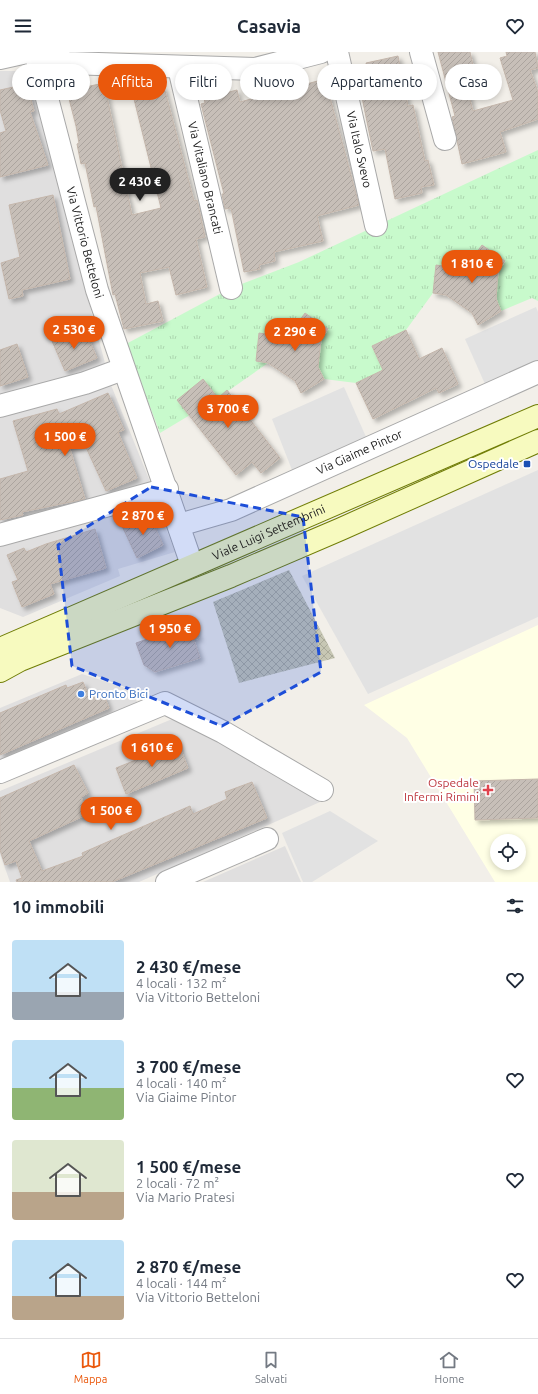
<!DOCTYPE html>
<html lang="it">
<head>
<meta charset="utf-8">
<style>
  :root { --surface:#fff; --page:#f6f6f7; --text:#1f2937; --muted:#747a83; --line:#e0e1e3; --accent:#ea580c }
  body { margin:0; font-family:Ubuntu,sans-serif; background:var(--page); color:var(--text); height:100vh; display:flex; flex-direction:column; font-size:15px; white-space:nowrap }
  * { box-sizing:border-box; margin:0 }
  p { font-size:13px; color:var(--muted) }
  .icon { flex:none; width:22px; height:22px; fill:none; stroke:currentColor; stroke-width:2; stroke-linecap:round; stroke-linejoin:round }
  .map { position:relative; height:830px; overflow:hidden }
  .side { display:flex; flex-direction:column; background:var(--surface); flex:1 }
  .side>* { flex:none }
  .banner { position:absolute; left:12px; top:12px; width:514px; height:36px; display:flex; gap:8px }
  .controls { position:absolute; left:490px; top:782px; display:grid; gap:8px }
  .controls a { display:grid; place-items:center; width:36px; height:36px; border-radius:50%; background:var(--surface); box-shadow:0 2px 6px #0003; font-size:20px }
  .price { position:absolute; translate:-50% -34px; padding:0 9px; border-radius:14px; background:var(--accent); color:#fff; font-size:13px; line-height:26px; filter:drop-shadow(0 1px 2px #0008) }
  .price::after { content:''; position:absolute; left:50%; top:24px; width:12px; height:9px; margin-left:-6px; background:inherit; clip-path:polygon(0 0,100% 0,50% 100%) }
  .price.active { background:#222; color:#fff }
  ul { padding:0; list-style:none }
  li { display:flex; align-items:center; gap:12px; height:100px; padding:0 12px }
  li span { display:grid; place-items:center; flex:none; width:112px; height:80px; border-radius:4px; color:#555 }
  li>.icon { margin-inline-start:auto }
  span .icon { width:48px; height:48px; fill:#fffc; stroke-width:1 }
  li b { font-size:17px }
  h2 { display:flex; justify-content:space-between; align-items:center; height:48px; padding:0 12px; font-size:17px }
  .chip { padding:0 14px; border-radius:18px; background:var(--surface); box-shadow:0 2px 6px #0003; font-size:14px; line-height:36px }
  .chip.active { background:var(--accent); color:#fff }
  header { display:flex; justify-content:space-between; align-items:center; height:52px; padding:0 12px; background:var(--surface); font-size:18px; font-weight:600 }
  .menu { display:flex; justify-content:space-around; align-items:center; height:56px; border-top:1px solid var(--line); background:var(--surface); font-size:11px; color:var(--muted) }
  .menu a { display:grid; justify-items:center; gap:2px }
  .menu .active { color:var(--accent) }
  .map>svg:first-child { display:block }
</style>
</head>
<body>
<header><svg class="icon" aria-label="menu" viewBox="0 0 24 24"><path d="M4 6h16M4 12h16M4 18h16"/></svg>Casavia<svg class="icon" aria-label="heart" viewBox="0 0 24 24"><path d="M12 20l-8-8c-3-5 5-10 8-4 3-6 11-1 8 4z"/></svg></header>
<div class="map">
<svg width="538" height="830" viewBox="0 0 538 830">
  <defs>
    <pattern id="construction-cross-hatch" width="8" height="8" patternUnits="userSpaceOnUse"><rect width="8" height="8" fill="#c7c7b4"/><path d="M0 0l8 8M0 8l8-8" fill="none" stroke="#abab9a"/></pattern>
    <pattern id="park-tufts" width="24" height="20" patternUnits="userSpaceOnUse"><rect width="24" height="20" fill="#c8facc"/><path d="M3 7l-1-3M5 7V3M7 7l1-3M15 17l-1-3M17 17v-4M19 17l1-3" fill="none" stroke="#acd6af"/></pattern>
    <pattern id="building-hatch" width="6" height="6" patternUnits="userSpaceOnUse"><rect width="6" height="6" fill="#c7bfb8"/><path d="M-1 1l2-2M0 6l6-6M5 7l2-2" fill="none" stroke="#aba49e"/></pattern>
    <filter id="shadow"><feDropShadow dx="3.5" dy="3.5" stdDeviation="2" flood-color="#0004"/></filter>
  </defs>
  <rect width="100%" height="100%" fill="#f2efe9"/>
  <g fill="#e0dfdf">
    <polygon points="0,19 28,19 106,315 0,345"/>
    <polygon points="111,333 151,432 0,473 0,362"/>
    <polygon points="155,448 175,500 118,517 120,524 23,565 0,556 0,491"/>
    <polygon points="82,622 129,637 138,651 0,711 0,656"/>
    <polygon points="177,665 320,750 139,830 10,830 0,802 0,739"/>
    <polygon points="285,794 301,830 203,830"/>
  </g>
  <path fill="#ffffe5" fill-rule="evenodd" d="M 538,573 L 538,830 L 495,830 L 407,686 L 364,653 ZM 497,789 L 519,789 L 519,811 L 497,811 Z"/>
  <polygon fill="url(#construction-cross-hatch)" points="289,518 335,606 239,631 213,550"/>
  <path fill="url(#park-tufts)" d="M 538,98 L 538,249 L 532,246 L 501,259 C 493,242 495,225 505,209 L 482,193 L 474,204 L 449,215 L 436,213 L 433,241 L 406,278 L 372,294 L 383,318 L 356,331 L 324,327 L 318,315 L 321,288 L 328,277 L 305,261 L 297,272 L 272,283 L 259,281 L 256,309 L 268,311 L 218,346 L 203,328 L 190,363 L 160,381 L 126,292 L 231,236 L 299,210 Z"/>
  <g fill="#e2e2e2">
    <polygon points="536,255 538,260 538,309 485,332 465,287"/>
    <polygon points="344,335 366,385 292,418 272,367"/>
    <polygon points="538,418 538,565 368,642 302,524"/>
    <polygon points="330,759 378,789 312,830 303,830 282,781"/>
  </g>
  <g fill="url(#building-hatch)" stroke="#c4b6ab" filter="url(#shadow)">
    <polygon points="438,0 470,0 475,22 464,25 473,59 513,48 500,6 507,4 506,0 535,0 538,16 530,18 538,40 538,67 500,80 506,100 462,112 452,65 455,64"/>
    <polygon points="398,4 408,54 413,53 425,109 428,108 434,133 421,135 422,141 395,147 385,97 373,99 357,21 368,19 366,11"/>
    <polygon points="325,27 359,153 317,164 323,189 274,200 275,209 259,213 260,217 244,220 231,156 225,157 222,142 224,142 201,52 205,51 203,41 223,36 225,41 237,38 240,50"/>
    <polygon points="104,31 132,163 161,156 133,43 164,35 194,149 197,148 205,185 196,187 207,235 176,243 169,215 140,221 146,252 158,249 163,269 124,277 115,242 113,243 96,154 94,155 85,111 81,112 77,92 79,91 76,74 67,39"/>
    <polygon points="27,32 34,59 30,60 48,113 0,125 0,81 6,79 0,58 0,38"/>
    <polygon points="53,143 70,227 22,238 23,244 9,247 1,211 20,205 9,153"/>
    <polygon points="482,193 505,209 498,220 496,247 501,259 478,273 472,261 446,243 433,241 436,213 449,215 474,204"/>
    <polygon points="305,261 328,277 321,288 318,315 324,327 301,341 295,329 268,311 256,309 259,281 272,283 297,272"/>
    <polygon points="84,276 97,306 65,319 52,289"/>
    <polygon points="406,278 419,307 442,296 458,332 439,341 436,336 373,367 356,331 383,318 372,294"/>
    <polygon points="17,292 28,325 0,334 0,298"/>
    <polygon points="203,327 218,346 227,338 280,406 261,421 252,410 236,423 177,348"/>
    <polygon points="108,341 124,378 118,380 137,426 106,439 84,391 70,397 85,447 22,460 23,463 0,468 0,427 28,419 13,369 57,357 59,362"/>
    <polygon points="149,462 163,493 137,506 122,474"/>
    <polygon points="95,477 106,516 50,532 54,542 22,555 12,530 18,528 7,503 24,496 26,500 46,492"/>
    <polygon points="194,571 199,586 194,588 200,606 155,620 144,613 136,591"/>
    <polygon points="83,630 87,639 93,637 96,644 103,641 109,656 0,703 0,661 66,633 67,636"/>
    <polygon points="178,691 188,716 126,742 116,716"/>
    <polygon points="74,713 88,741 81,745 88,762 29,789 42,819 83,804 82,801 190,754 193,762 227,747 225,740 252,730 267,766 112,830 17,830 16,828 22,826 16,809 5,813 0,798 0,746"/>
    <polygon points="538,727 538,766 475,768 474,729"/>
  </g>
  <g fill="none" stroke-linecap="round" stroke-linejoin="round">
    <g stroke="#a9a9a9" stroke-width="24">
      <g id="street">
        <path id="s1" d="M 35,0 L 97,238 L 192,513"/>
        <polyline points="39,0 67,11 255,17 321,0"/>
        <path id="s2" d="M 337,0 L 376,173"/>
        <polyline points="421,0 445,87"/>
        <polyline points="0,6 27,0"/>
        <path id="s3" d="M 179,16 L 231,236"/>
        <polyline points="0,354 85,331 123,317"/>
        <path id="s4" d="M 179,473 L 231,458 L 538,320"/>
        <polyline points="0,483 167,437"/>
        <polyline points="0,720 165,651 223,680 322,738"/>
        <polyline points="167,830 267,787"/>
      </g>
    </g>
    <g stroke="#707d05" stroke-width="24">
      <g id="secondary">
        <path id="s5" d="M 0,597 L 538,364"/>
        <polyline points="0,619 20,608 231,524 341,477 538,389"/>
      </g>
    </g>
    <use href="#street" stroke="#fff" stroke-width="22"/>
    <use href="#secondary" stroke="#f7fabf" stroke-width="22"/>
  </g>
  <path fill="#1d4ed8" fill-opacity="0.2" stroke="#1d4ed8" stroke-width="3" stroke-dasharray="8 5" stroke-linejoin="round" d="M 151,435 L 303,465 L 321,620 L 222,674 L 72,614 L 58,493 Z"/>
  <rect fill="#1a4fb4" stroke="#fff" stroke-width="1.5" x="523" y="408" width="8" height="8" rx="2"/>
  <circle fill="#3f7fe0" stroke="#fff" stroke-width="1.5" cx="81" cy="642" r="4"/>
  <path fill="#e0444e" stroke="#fff" stroke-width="1.5" d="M486 732h4v4h4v4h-4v4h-4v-4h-4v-4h4z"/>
  <g text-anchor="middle" stroke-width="4" stroke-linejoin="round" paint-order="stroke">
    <g font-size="12" fill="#222" stroke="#fff">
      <text dy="4" stroke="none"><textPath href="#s2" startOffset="100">Via Italo Svevo</textPath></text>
      <text dy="4" stroke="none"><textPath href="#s3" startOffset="113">Via Vitaliano Brancati</textPath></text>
      <text dy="4" stroke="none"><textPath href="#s1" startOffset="197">Via Vittorio Betteloni</textPath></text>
      <text dy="4" stroke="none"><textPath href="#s4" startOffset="195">Via Giaime Pintor</textPath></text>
      <text dy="4" stroke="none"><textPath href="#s5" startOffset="293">Viale Luigi Settembrini</textPath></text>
    </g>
    <g font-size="12" fill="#164399" stroke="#fff" text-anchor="end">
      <text x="519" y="416">Ospedale</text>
    </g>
    <g font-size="12" fill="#366cbe" stroke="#fff" text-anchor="start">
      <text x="89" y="646">Pronto Bici</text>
    </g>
    <g font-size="12" fill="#be3a42" stroke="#fff" text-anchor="end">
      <text x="479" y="735">Ospedale<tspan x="479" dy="14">Infermi Rimini</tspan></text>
    </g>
  </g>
</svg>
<div class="controls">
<a><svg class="icon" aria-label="locate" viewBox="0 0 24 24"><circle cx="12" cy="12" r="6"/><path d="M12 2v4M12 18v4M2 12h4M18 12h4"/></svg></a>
</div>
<b class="price active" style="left:140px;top:150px">2 430 €</b>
<b class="price" style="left:472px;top:232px">1 810 €</b>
<b class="price" style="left:74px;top:298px">2 530 €</b>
<b class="price" style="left:295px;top:300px">2 290 €</b>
<b class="price" style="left:228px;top:377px">3 700 €</b>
<b class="price" style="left:65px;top:405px">1 500 €</b>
<b class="price" style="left:143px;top:484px">2 870 €</b>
<b class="price" style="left:170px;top:597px">1 950 €</b>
<b class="price" style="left:152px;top:716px">1 610 €</b>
<b class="price" style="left:111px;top:779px">1 500 €</b>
<div class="banner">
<a class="chip">Compra</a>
<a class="chip active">Affitta</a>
<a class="chip">Filtri</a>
<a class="chip">Nuovo</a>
<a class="chip">Appartamento</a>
<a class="chip">Casa</a>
</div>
</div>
<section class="side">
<h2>10 immobili<svg class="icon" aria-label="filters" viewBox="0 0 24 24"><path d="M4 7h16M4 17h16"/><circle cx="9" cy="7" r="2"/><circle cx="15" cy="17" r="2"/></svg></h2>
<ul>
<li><span style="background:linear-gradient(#bfe0f5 65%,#9aa5b1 0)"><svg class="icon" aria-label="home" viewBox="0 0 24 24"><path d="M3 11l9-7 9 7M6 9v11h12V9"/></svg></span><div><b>2 430 €/mese</b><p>4 locali · 132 m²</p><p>Via Vittorio Betteloni</p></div><svg class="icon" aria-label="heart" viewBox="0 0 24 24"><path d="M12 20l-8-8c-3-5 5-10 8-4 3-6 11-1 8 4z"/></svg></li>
<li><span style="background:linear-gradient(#bfe0f5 60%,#8fb573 0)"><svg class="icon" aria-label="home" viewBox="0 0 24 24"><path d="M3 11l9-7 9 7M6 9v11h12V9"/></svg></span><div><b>3 700 €/mese</b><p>4 locali · 140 m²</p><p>Via Giaime Pintor</p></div><svg class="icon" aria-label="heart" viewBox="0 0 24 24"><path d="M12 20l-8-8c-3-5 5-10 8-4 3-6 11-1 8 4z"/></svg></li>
<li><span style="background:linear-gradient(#dfe7d0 65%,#b9a48a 0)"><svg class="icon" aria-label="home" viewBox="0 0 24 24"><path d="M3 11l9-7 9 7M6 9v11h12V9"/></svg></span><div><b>1 500 €/mese</b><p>2 locali · 72 m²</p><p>Via Mario Pratesi</p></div><svg class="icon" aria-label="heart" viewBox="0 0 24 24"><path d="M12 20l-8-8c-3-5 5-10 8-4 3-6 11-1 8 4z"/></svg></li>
<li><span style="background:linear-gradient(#bfe0f5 70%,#b9a48a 0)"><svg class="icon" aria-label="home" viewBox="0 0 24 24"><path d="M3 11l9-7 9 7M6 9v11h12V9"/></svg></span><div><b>2 870 €/mese</b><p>4 locali · 144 m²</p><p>Via Vittorio Betteloni</p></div><svg class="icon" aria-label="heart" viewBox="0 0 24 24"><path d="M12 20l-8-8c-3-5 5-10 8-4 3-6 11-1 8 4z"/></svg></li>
</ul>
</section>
<nav class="menu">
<a class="active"><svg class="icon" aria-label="map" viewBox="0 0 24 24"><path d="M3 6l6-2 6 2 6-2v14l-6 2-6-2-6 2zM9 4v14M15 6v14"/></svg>Mappa</a>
<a><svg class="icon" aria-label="saved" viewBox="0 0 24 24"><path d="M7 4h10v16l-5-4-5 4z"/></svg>Salvati</a>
<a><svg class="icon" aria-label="home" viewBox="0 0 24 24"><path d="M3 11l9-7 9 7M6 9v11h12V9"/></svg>Home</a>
</nav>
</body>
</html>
